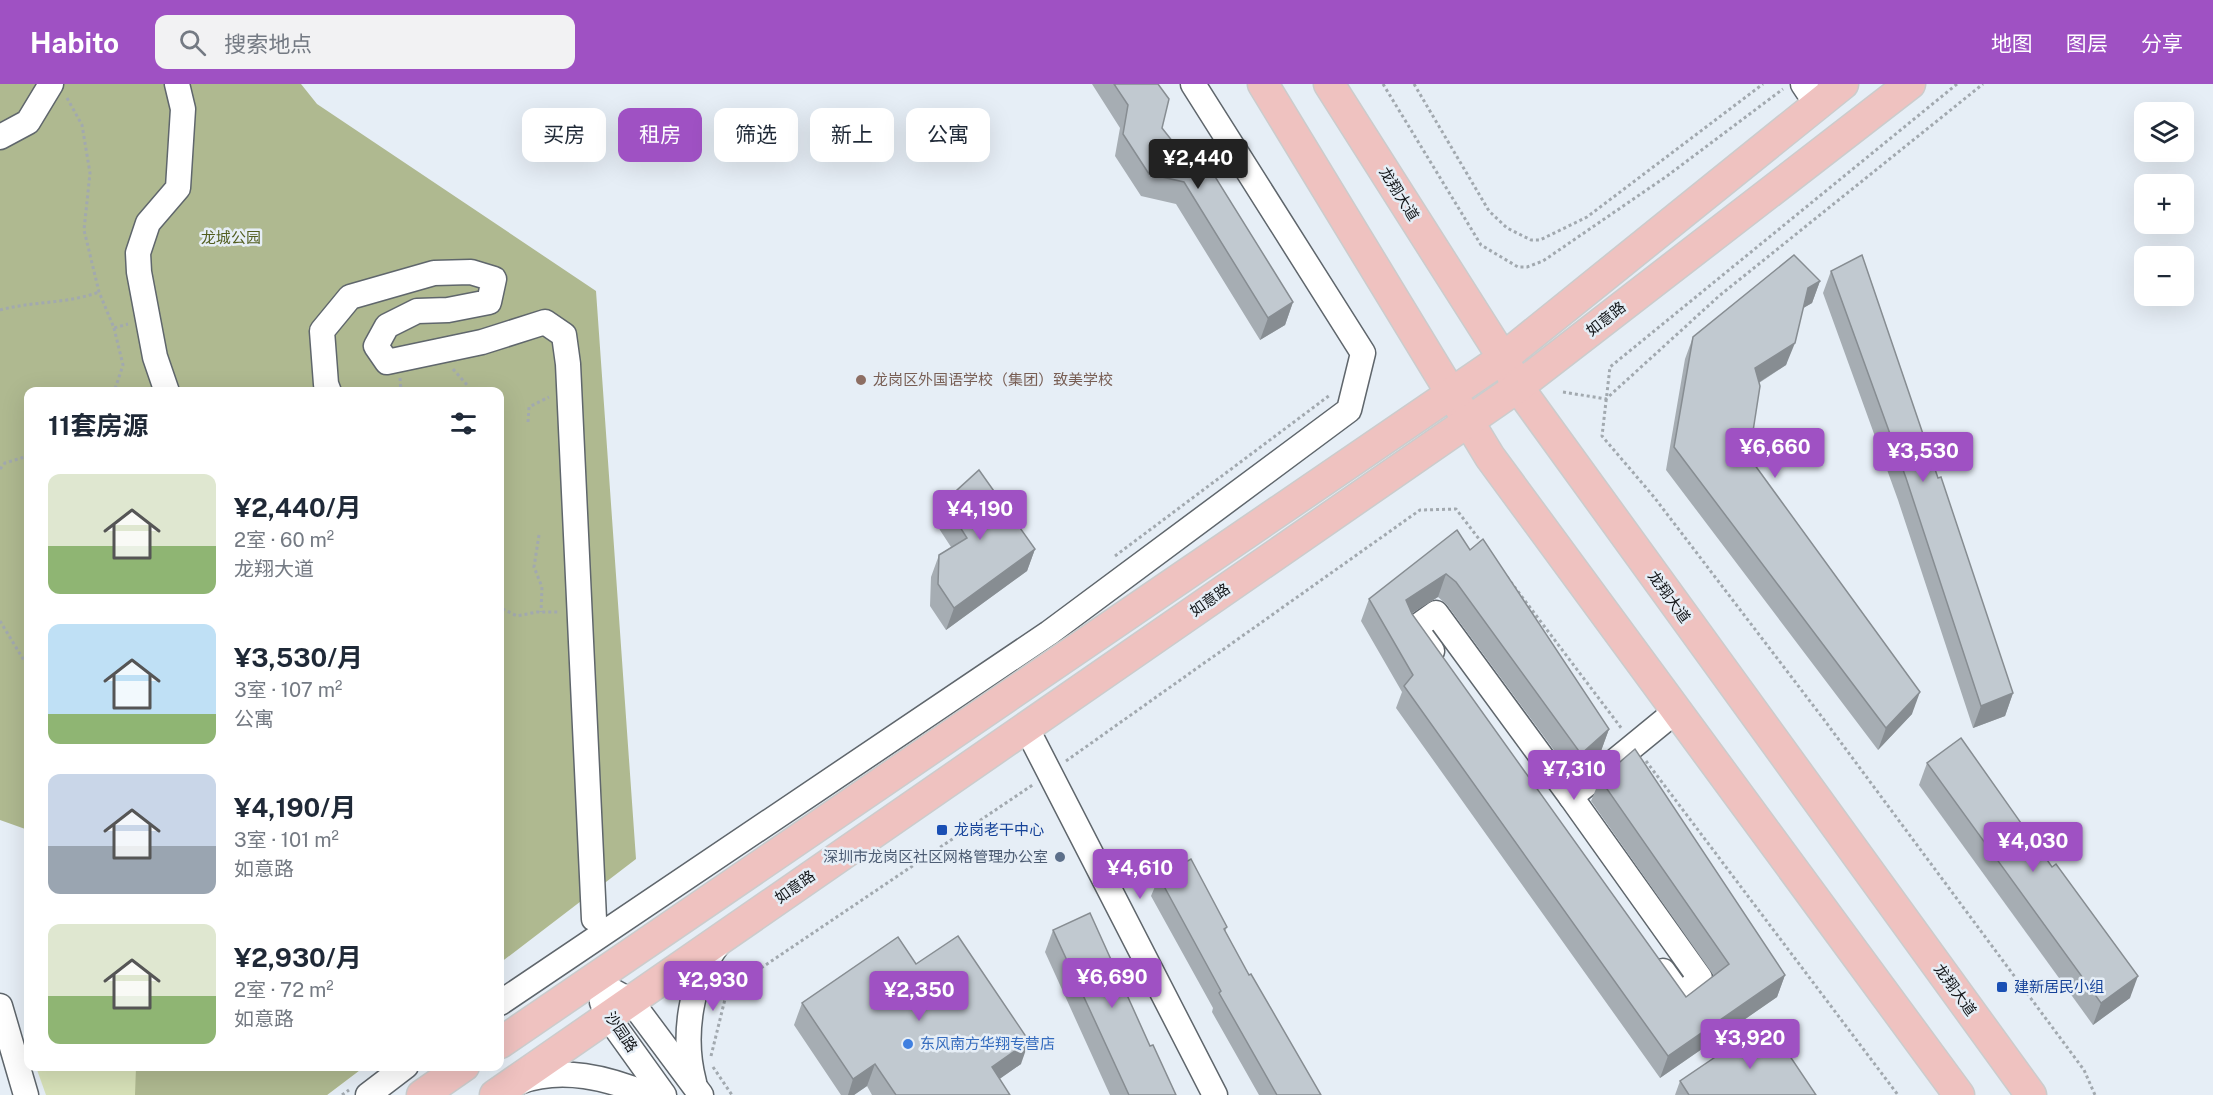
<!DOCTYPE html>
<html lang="zh">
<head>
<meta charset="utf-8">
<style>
  :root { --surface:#fff; --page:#f2f2f3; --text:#1f2937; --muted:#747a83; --accent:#9f51c3 }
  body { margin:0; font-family:"Public Sans","Noto Sans SC",sans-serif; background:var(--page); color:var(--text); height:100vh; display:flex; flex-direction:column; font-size:22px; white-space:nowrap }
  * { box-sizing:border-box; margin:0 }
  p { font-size:20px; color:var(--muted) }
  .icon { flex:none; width:33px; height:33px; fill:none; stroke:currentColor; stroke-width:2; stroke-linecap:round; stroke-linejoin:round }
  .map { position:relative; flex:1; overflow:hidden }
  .sheet { position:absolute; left:24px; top:303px; width:480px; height:684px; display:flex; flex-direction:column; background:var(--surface); border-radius:12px; box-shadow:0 6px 24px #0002 }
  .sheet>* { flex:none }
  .hud { position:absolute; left:522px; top:24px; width:570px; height:54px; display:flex; gap:12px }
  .tools { position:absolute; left:2134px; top:18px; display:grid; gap:12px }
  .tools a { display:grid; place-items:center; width:60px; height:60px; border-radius:12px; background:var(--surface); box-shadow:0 6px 24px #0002; font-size:30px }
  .price { position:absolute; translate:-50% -51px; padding:0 14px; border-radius:6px; background:var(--accent); color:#fff; font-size:20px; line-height:39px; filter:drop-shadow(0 2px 3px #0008) }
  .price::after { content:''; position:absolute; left:50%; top:36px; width:18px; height:14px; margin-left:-9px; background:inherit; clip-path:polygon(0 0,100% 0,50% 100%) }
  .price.current { background:#222; color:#fff }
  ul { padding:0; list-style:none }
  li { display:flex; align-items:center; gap:18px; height:150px; padding:0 24px }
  li span { display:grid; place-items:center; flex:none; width:168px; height:120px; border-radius:12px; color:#555 }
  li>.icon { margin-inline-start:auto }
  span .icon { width:72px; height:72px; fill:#fffc; stroke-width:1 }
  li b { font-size:26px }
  h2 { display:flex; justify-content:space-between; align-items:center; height:72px; padding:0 24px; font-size:26px }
  .tag { padding:0 21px; border-radius:12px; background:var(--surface); box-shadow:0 6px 24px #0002; font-size:21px; line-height:54px }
  .tag.current { background:var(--accent); color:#fff }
  header { display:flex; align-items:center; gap:36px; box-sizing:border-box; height:84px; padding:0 30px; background:var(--accent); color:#fff }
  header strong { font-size:28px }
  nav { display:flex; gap:33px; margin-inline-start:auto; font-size:21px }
  .search { width:420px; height:54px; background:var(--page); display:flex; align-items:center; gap:15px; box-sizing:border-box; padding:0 21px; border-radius:12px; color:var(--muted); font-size:22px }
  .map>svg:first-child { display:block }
</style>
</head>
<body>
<header>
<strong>Habito</strong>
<div class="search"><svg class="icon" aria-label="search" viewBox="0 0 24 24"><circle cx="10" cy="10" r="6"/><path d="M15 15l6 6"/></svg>搜索地点</div>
<nav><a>地图</a><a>图层</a><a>分享</a></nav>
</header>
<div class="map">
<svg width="2213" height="1011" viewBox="0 0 2213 1011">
  <rect width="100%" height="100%" fill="#e6eef6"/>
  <polygon fill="#d7e1b8" points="36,983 364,983 327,1011 46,1011"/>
  <g fill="#afb990">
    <polygon points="0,0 301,0 317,20 596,207 636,775 500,879 500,308 28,308 28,746 0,736"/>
    <polygon points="136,983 136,982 364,983 327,1011 135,1011"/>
  </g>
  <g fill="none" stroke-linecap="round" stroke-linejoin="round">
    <g stroke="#5f666c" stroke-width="27">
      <g id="minor">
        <polyline points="1803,0 1817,21"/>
        <polyline points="0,53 28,38 51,0"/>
        <polyline points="167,308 155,273 139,188 138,169 148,139 178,104 183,25 177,0"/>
        <polyline points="329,308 326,300 322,247 350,213 434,189 471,188 494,195 489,218 448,226 417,227 387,242 376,262 387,278 482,258 545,238 564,251 568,280 594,835"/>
        <polyline points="1432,567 1415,544 1436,529 1571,713"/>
        <polyline points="1026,643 1215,1011"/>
        <polyline points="1663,887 1681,912 1700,894 1571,713 1676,627"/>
        <polyline points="593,896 631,917 701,1011"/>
        <polyline points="602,918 608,933 664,1011"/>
        <polyline points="500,919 1049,549 1349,326 1363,269 1193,0"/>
        <polyline points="0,922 26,1011"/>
        <path d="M 519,998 C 562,982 608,994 649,1011"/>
        <path d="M 694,998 C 682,953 690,896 719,859"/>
        <polyline points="368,1011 406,982"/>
      </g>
    </g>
    <g stroke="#cbcccc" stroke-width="33">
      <g id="major">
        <polyline points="1263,0 1490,373 1959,1011"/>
        <polyline points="1329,0 1503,274 1518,303 2031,1011"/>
        <polyline points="500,959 1503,274 1843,0"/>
        <polyline points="422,1011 464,982"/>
        <polyline points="495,1011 1518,303 1910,0"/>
      </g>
    </g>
    <g stroke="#a2a9af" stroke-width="3" stroke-dasharray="3 3" stroke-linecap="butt">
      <polyline points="1383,0 1481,161 1518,183 1527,183 1543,177 1667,92 1783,5"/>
      <polyline points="1414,0 1489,127 1507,144 1531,156 1540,156 1587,133 1763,0"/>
      <polyline points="1957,0 1610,283 1602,352 1654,413 1822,633 2084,986 2095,1011"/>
      <polyline points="67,14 82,41 90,89 84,146 99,208 114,244 128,240"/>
      <path d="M 0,226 C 33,217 67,220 99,208"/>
      <polyline points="114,244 123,281 114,308"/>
      <polyline points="453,285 468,302 467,308"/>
      <polyline points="400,294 401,308"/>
      <polyline points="401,304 411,308"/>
      <polyline points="1563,308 1606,315 1719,212 1983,0"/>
      <polyline points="528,338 529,323 549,313"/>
      <polyline points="500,347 504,350"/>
      <polyline points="0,385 5,379 28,372"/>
      <polyline points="539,451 534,483 542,503 541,528"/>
      <polyline points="1115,472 1330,311"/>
      <polyline points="1507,493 1622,645"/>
      <polyline points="500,531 503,525 517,532 537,528 559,528"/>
      <polyline points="0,537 28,583"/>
      <polyline points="1066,677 1420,426 1456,425 1482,459"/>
      <polyline points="1646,677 1898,1011"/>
      <polyline points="711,972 727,907 1034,700"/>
      <polyline points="713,983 732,1011"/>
      <polyline points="342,1011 349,1006"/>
    </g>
    <use href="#minor" stroke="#fff" stroke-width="24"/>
    <use href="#major" stroke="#efc2c0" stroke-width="30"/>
  </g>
  <g fill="#a6adb3">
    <polygon points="1092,0 1158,0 1162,44 1293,218 1285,241 1260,256 1176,120 1141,112 1115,72 1120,44"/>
    <polygon points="1831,187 2013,609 2005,632 1973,644 1898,416 1823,209"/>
    <polygon points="1820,197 1812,219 1803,224 1786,281 1759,299 1749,373 1912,630 1878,666 1666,386 1685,275 1693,253"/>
    <polygon points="944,418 1035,465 1027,487 946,546 930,522 931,493 939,471 951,463 936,440"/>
    <polygon points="1470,466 1609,645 1601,667 1573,692 1447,521 1438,513 1411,529 1686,913 1714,892 1591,717 1600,695 1785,891 1777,913 1660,994 1396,624 1402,608 1361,537 1369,515"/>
    <polygon points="1927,679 2052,783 2130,914 2093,941 1919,701"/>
    <polygon points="1159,793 1227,843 1225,848 1249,891 1321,1011 1259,1011 1212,928 1213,924 1151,812"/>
    <polygon points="1053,846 1150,962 1176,1011 1110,1011 1045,868"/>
    <polygon points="916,880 1021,980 999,995 1010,1011 872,1011 867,1002 854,1011 841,1011 794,941 802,919"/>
    <polygon points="1680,997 1816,1011 1675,1011"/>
  </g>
  <g fill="#878d92">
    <polygon points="1820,197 1812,219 1800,226 1808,204"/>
    <polygon points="1293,218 1285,241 1260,256 1268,234"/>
    <polygon points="1795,259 1786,281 1747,306 1755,284"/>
    <polygon points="1035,465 1027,487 946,546 954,524"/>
    <polygon points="1446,490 1438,513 1398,538 1406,516"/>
    <polygon points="1920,608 1912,630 1878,666 1886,644"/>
    <polygon points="2013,609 2005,632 1973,644 1981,622"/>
    <polygon points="1609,645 1601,667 1573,692 1581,670"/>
    <polygon points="1785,891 1777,913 1660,994 1668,972"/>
    <polygon points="2138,892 2130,914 2093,941 2101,919"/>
    <polygon points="1029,957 1021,980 984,1006 992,983"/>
    <polygon points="875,980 867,1002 854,1011 848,1011 853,995"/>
  </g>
  <g fill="#c1c9d0" stroke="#878d92" stroke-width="1.5">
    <polygon points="1114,0 1158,0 1169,15 1162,44 1173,58 1201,70 1293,218 1268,234 1184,98 1149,90 1123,50 1128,21"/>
    <polygon points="1794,171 1820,197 1808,204 1795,259 1755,284 1760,302 1749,373 1920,608 1886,644 1674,363 1693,253"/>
    <polygon points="1862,171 1938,394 1941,393 2013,609 1981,622 1906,394 1831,187"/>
    <polygon points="979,386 1035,465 954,524 938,500 939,471 967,454 944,418"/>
    <polygon points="1457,446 1470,466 1483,455 1609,645 1581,670 1456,498 1446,490 1406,516 1412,530 1686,913 1729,880 1600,695 1635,665 1785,891 1668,972 1404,602 1413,591 1369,515"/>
    <polygon points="1961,654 2052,783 2056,780 2138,892 2101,919 1927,679"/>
    <polygon points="1191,775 1227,843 1224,845 1249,891 1251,890 1321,1011 1277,1011 1219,909 1221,907 1159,793"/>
    <polygon points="1090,829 1150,962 1153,961 1176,1011 1129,1011 1053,846"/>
    <polygon points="958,852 1029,957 992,983 1010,1011 896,1011 875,980 853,995 802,919 898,853 916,880"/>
    <polygon points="1767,938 1816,1011 1689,1011 1680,997"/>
  </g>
  <circle fill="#8d6e63" stroke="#e6eef6" stroke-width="2" cx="861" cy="296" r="6"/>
  <g fill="#1a4fb4" stroke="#e6eef6" stroke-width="2">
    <rect x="936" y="740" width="12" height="12" rx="3"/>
    <rect x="1996" y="897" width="12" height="12" rx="3"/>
  </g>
  <circle fill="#5c6f8a" stroke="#e6eef6" stroke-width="2" cx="1060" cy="773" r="6"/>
  <circle fill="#3f7fe0" stroke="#e6eef6" stroke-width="2" cx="908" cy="960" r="6"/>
  <g text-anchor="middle" stroke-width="5" stroke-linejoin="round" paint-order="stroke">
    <g font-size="15" fill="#131619" stroke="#e6eef6">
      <text transform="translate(1399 110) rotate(58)" y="5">龙翔大道</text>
      <text transform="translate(1606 235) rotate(-38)" y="5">如意路</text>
      <text transform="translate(1669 513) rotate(54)" y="5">龙翔大道</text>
      <text transform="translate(1210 516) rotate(-35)" y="5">如意路</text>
      <text transform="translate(795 803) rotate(-35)" y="5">如意路</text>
      <text transform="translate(1955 906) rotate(54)" y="5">龙翔大道</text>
      <text transform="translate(621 948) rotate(56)" y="5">沙园路</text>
    </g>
    <g font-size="15" fill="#525e20" stroke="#e6eef6">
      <text x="231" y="159">龙城公园</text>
    </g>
    <g font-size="15" fill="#785e54" stroke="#e6eef6" text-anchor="start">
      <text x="873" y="301">龙岗区外国语学校（集团）致美学校</text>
    </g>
    <g font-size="15" fill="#164399" stroke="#e6eef6" text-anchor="start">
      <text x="954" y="751">龙岗老干中心</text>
      <text x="2014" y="908">建新居民小组</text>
    </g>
    <g font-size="15" fill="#4e5e75" stroke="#e6eef6" text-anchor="end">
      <text x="1048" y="778">深圳市龙岗区社区网格管理办公室</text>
    </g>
    <g font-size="15" fill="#366cbe" stroke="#e6eef6" text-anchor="start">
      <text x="920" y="965">东风南方华翔专营店</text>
    </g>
  </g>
</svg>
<div class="tools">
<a><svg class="icon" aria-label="layers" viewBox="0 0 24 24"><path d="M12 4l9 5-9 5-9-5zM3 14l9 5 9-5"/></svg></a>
<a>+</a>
<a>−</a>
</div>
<b class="price current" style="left:1198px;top:106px">¥2,440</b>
<b class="price" style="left:1775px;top:395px">¥6,660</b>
<b class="price" style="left:1923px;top:399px">¥3,530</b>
<b class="price" style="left:980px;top:457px">¥4,190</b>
<b class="price" style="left:1574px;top:717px">¥7,310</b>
<b class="price" style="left:2033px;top:789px">¥4,030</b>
<b class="price" style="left:1140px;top:816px">¥4,610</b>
<b class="price" style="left:1112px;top:925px">¥6,690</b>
<b class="price" style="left:713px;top:928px">¥2,930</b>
<b class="price" style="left:919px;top:938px">¥2,350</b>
<b class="price" style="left:1750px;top:986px">¥3,920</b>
<div class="hud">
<a class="tag">买房</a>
<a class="tag current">租房</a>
<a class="tag">筛选</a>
<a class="tag">新上</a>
<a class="tag">公寓</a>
</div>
<section class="sheet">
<h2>11套房源<svg class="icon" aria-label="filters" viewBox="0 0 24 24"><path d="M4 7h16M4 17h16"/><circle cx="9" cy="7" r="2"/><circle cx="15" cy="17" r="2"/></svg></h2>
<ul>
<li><span style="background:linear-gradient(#dfe7d0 60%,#8fb573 0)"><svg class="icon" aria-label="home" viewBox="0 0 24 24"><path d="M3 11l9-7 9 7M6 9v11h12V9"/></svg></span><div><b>¥2,440/月</b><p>2室 · 60 m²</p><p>龙翔大道</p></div></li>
<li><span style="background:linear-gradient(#bfe0f5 75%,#8fb573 0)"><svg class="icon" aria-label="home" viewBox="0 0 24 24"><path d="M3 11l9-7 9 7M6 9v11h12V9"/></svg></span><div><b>¥3,530/月</b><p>3室 · 107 m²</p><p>公寓</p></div></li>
<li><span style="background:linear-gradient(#c9d6e8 60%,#9aa5b1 0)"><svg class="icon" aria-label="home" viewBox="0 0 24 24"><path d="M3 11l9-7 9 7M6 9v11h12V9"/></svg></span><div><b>¥4,190/月</b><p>3室 · 101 m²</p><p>如意路</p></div></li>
<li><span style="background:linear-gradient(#dfe7d0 60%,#8fb573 0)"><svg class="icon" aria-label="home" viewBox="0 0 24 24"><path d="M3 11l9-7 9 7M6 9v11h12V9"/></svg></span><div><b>¥2,930/月</b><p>2室 · 72 m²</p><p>如意路</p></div></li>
</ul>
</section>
</div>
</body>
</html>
